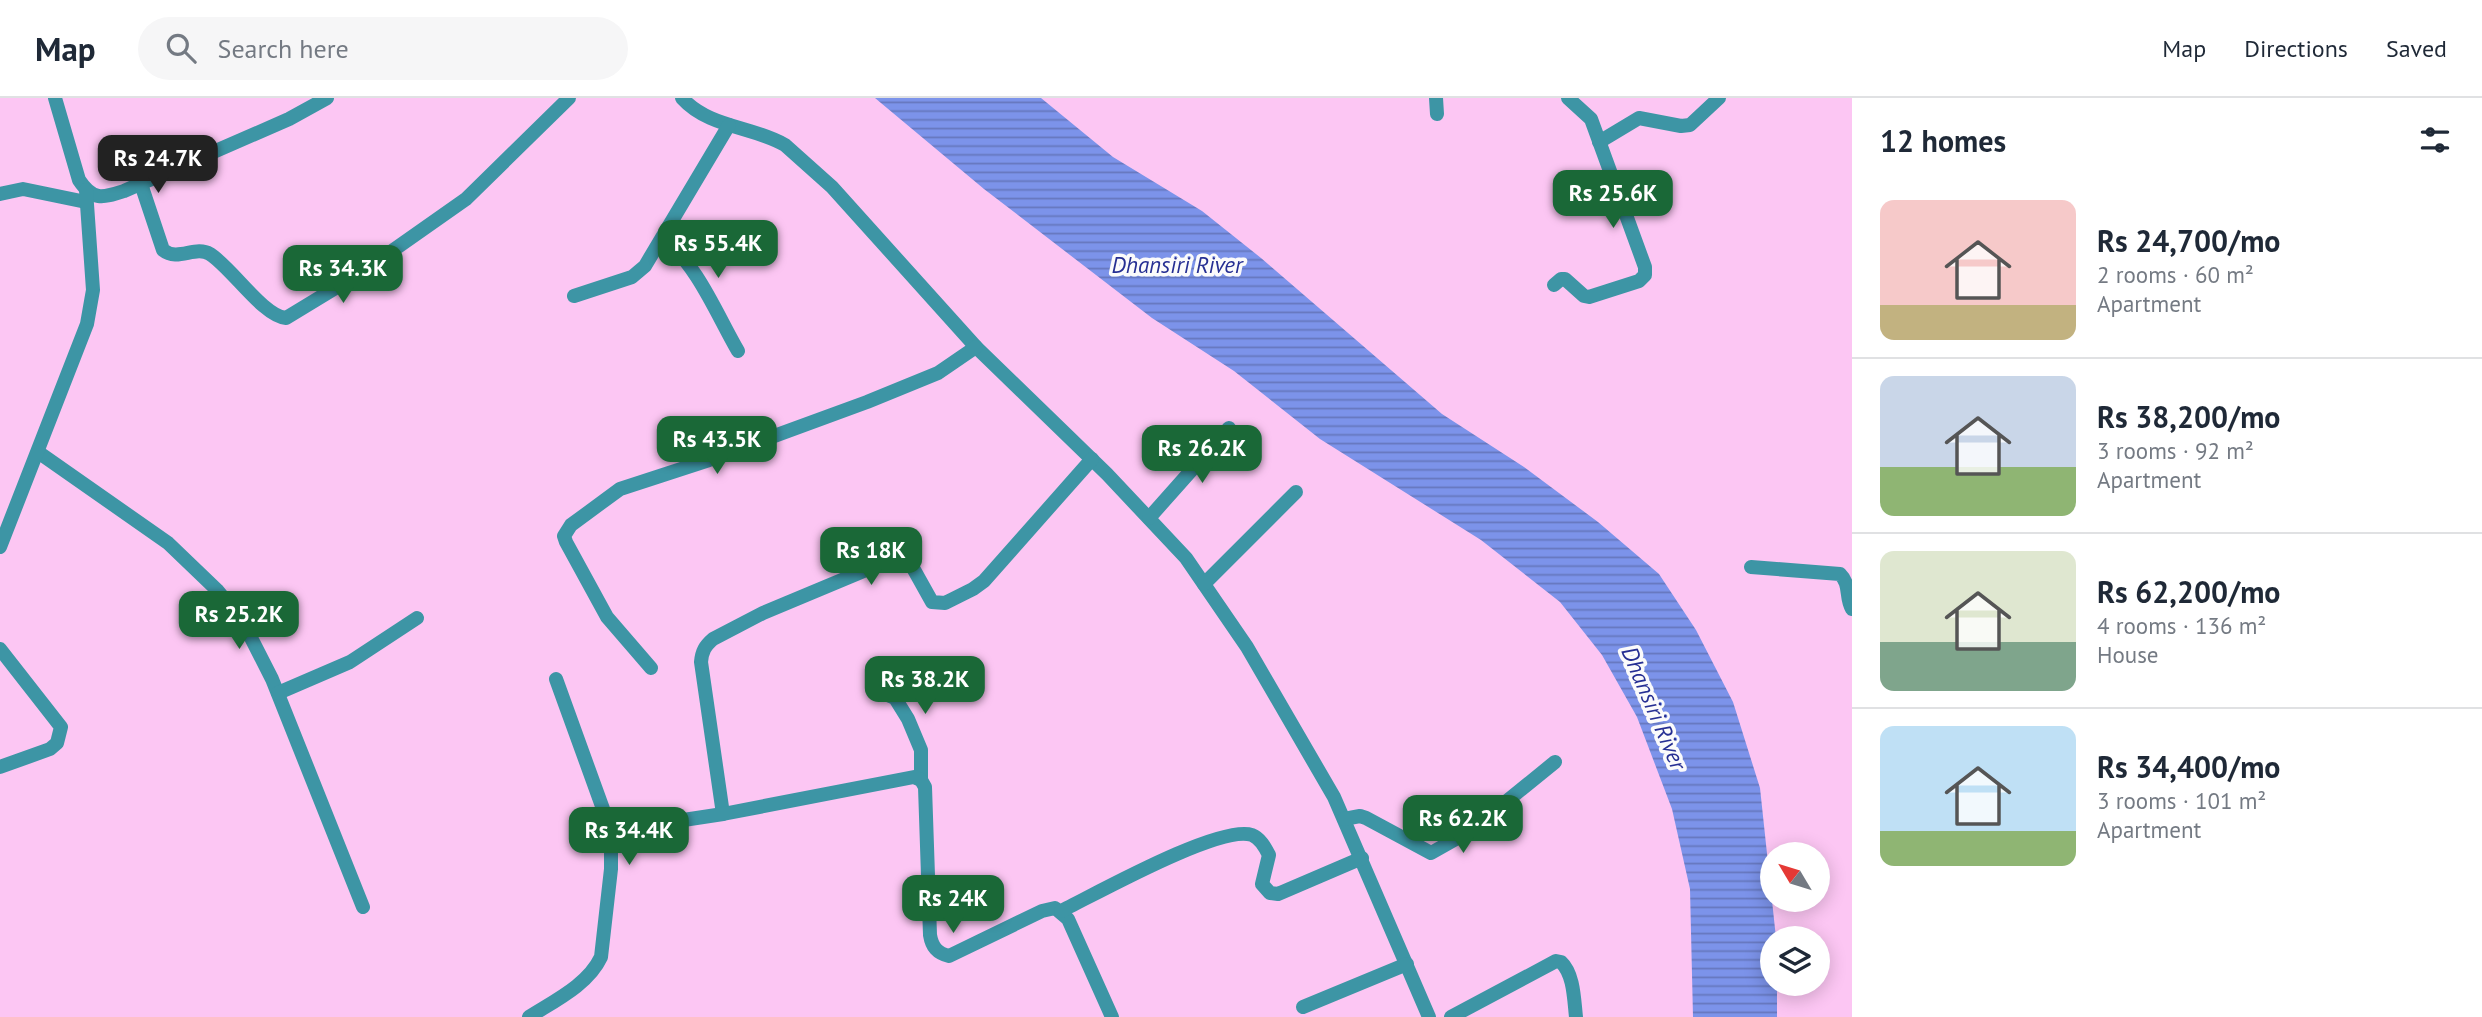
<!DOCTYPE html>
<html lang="en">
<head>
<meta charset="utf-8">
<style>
  :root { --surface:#fff; --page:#f6f6f7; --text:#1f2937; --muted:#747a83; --line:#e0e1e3; --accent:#1a6837 }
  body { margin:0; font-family:"PT Sans",sans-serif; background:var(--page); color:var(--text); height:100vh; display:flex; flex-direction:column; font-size:26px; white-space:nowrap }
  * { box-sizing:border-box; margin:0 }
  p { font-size:23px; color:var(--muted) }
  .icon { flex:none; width:38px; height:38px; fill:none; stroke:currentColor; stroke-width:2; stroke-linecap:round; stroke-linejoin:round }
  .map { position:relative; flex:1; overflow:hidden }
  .drawer { display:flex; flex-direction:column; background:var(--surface); width:630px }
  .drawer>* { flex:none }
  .needle { width:46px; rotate:308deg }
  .tools { position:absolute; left:1760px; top:744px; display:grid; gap:14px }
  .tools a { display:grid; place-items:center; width:70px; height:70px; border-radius:50%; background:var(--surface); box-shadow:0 4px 18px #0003; font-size:35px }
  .price { position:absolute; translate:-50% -60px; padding:0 16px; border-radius:14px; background:var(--accent); color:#fff; font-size:23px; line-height:46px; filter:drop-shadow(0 2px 4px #0008) }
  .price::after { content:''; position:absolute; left:50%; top:42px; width:21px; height:16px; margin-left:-10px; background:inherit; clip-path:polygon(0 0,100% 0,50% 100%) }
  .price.current { background:#222; color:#fff }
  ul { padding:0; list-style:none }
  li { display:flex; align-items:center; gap:21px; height:175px; padding:0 28px }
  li+li { border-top:2px solid var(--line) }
  li span { display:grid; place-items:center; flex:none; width:196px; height:140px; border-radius:14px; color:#555 }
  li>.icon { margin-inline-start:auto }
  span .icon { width:84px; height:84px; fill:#fffc; stroke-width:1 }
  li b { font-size:30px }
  h2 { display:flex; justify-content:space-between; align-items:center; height:84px; padding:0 28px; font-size:30px }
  header { display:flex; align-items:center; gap:42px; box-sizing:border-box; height:98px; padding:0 35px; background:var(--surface); border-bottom:2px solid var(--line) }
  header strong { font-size:33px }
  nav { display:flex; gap:38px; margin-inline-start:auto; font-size:24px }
  .search { width:490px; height:63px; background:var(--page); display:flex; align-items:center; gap:18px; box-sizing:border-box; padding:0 24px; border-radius:38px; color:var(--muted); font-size:26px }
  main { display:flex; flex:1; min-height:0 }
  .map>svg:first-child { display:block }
</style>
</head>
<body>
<header>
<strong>Map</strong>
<div class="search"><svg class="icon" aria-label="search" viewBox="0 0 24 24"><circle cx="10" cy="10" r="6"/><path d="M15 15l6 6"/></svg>Search here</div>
<nav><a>Map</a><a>Directions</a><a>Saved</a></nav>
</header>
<main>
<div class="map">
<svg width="1852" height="919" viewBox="0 0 1852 919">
  <defs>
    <pattern id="water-rules" width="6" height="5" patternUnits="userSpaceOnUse" patternTransform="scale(1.75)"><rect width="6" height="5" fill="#7c93ea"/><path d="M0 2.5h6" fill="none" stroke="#6677be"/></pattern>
  </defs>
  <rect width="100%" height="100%" fill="#fcc6f3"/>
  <polygon fill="url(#water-rules)" points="875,0 1041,0 1113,59 1202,113 1261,160 1442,316 1524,369 1598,424 1659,476 1696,532 1733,604 1760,690 1776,840 1773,840 1773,886 1777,886 1777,919 1693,919 1690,791 1672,711 1637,619 1602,557 1560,504 1481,442 1320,341 1234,273 1152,220 984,91"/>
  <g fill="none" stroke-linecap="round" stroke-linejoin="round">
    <g stroke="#3d95a5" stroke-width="14">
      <path d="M 55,0 L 79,82 C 93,103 102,100 124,93 L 289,21 L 327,0"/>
      <path d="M 682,0 C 709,30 753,28 785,47 L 832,89 L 976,249 L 1107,376 L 1186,460 L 1247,549 L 1334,699 L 1429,919"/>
      <polyline points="1436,0 1437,16"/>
      <polyline points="1599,44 1639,20 1681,28 1690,27 1719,0"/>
      <path d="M 141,86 L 163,152 C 178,164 195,147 210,156 C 232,170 263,218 286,220 L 365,172 L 466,101 L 569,0"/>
      <polyline points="0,96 23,91 86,104"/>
      <path d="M 663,140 C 698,168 716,215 738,253"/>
      <polyline points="1554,187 1561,181 1565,181 1584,198 1589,199 1639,183 1645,177 1645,169 1591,21 1568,0"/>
      <polyline points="574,198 632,179 645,168 729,27"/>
      <polyline points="38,354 168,445 217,492 243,524 272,581 363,809"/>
      <polyline points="1149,420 1229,330"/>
      <polyline points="0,449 87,226 93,192 86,92"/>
      <path d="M 1751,469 L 1840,476 C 1851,487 1845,499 1852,511"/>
      <polyline points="1204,486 1296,394"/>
      <polyline points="0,551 61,629 57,645 50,651 0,669"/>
      <polyline points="651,570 607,519 566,444 564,438 571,427 620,391 709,362 867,304 938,275 976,249"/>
      <polyline points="873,591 895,600 908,621 921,652 921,682"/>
      <polyline points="278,595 350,564 417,520"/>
      <path d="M 723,716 L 701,564 C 702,553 705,548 713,541 L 763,515 L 897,459 L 904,458 L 908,461 L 932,504 L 945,505 L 973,491 L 984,483 L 1092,361"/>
      <polyline points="1344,721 1360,718 1366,720 1431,755 1470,733 1555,664"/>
      <path d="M 611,733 L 723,716 L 914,679 L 921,682 L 925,689 L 930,837 C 932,849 937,855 949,858 L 1042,813 L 1055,810 L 1068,821 L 1112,919"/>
      <path d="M 1061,813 C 1094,797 1220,726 1252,737 C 1260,740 1265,749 1269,757 L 1262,786 L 1270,795 L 1278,796 L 1362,760"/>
      <polyline points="1303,909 1407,866"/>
      <path d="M 529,919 C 554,903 588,887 601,859 L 611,771 L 611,733 L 556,581"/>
      <path d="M 1451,919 L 1556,863 L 1561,864 C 1574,876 1574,902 1576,919"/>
    </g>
  </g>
  <g text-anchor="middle" stroke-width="7" stroke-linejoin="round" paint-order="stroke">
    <g font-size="23" font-style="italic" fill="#262f93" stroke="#fbfbfb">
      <text x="1177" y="175">Dhansiri River</text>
      <text transform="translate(1654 610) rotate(67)" y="8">Dhansiri River</text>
    </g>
  </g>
</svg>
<div class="tools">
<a><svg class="needle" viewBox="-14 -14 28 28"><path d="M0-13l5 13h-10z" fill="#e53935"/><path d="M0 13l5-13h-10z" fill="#747a83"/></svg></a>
<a><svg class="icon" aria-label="layers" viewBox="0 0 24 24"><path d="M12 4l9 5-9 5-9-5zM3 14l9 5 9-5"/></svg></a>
</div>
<b class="price current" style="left:158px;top:97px">Rs 24.7K</b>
<b class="price" style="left:1613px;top:132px">Rs 25.6K</b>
<b class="price" style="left:718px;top:182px">Rs 55.4K</b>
<b class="price" style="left:343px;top:207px">Rs 34.3K</b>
<b class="price" style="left:717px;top:378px">Rs 43.5K</b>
<b class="price" style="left:1202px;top:387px">Rs 26.2K</b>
<b class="price" style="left:871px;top:489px">Rs 18K</b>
<b class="price" style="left:239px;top:553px">Rs 25.2K</b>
<b class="price" style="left:925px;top:618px">Rs 38.2K</b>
<b class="price" style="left:1463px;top:757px">Rs 62.2K</b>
<b class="price" style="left:629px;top:769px">Rs 34.4K</b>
<b class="price" style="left:953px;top:837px">Rs 24K</b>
</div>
<section class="drawer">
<h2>12 homes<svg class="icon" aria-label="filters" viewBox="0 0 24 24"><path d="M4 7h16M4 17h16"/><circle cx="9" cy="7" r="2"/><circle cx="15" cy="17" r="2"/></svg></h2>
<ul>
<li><span style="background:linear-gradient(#f6c9c9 75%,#c2b280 0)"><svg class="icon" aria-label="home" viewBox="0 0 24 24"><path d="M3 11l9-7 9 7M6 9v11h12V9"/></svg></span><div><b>Rs 24,700/mo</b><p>2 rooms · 60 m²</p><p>Apartment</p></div></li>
<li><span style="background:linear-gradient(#c9d6e8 65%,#8fb573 0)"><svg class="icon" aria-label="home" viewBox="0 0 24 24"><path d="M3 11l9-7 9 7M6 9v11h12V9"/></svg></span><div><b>Rs 38,200/mo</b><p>3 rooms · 92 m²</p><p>Apartment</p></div></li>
<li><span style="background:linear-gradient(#dfe7d0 65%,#7fa58c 0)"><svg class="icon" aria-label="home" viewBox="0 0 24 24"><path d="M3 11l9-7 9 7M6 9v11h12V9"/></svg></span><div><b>Rs 62,200/mo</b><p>4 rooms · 136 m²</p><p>House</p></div></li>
<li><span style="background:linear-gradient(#bfe0f5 75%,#8fb573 0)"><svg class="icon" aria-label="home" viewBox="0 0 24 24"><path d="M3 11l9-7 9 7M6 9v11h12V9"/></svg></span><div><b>Rs 34,400/mo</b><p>3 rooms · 101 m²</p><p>Apartment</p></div></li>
</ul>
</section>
</main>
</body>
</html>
